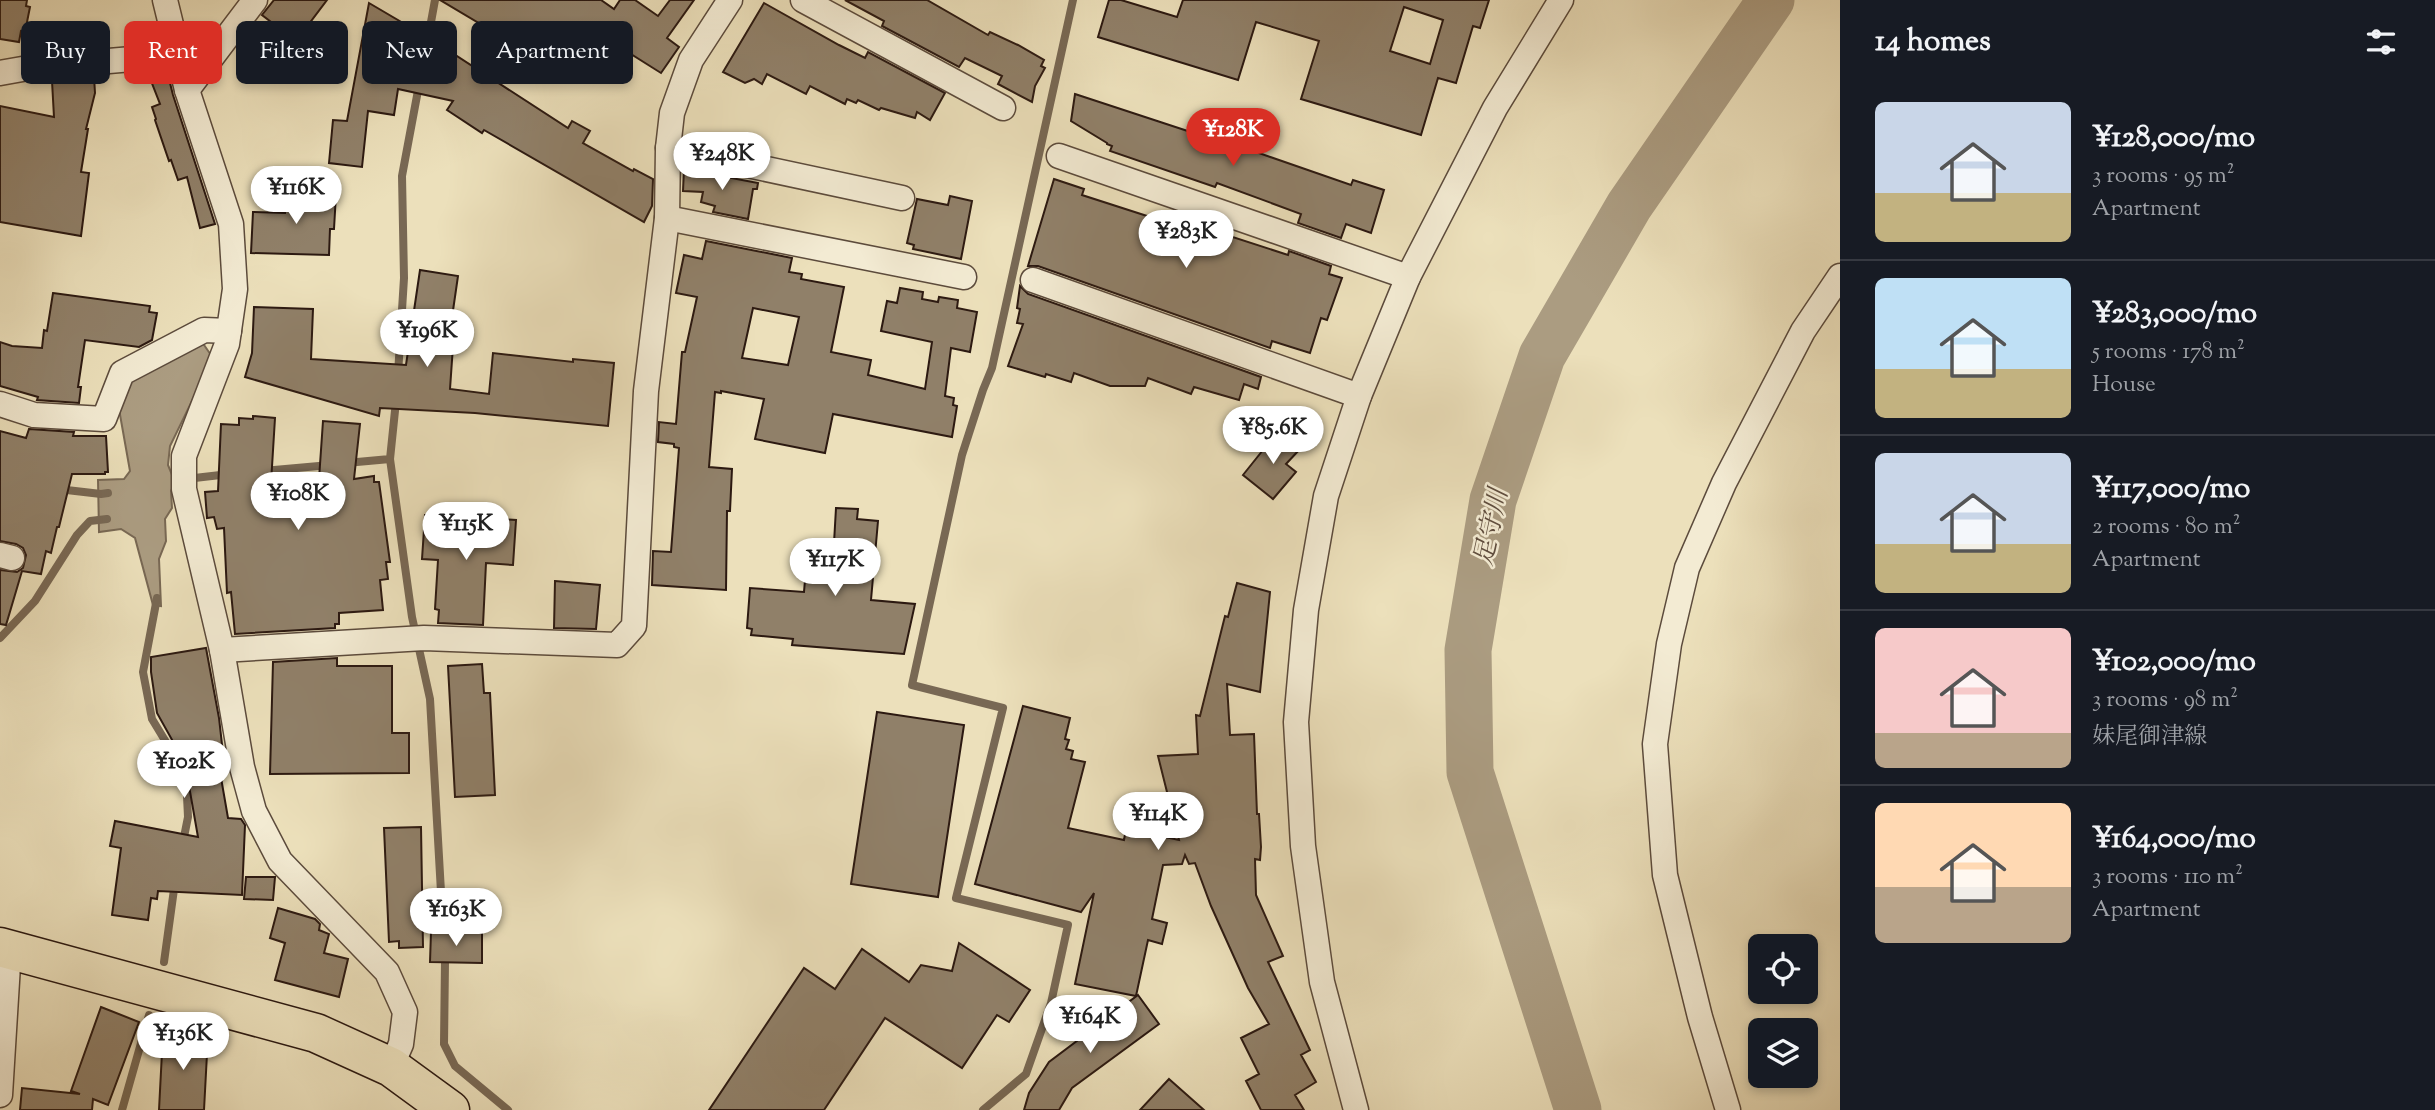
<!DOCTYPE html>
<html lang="en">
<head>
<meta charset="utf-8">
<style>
  :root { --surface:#171b24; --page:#20242c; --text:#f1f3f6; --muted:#9ea1a6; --line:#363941; --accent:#d93025 }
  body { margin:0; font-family:"Sorts Mill Goudy","Noto Serif JP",serif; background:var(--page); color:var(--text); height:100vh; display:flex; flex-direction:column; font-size:26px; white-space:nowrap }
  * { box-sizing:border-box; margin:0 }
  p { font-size:23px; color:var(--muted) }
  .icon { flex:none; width:38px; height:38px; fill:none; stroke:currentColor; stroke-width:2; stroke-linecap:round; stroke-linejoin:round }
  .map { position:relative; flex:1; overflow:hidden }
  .panel { display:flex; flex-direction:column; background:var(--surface); width:595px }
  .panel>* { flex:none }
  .top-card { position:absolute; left:21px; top:21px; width:665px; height:63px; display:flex; gap:14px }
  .controls { position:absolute; left:1748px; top:934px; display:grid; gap:14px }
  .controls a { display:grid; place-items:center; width:70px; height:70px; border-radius:10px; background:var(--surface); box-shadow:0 4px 10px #0003; font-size:35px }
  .price { position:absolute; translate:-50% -60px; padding:0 16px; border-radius:24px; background:#fff; color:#222; font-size:23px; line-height:46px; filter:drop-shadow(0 2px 4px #0008) }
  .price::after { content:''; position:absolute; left:50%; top:42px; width:21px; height:16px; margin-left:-10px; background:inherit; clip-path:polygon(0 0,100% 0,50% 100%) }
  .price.selected { background:var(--accent); color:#fff }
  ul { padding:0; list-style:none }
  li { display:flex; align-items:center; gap:21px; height:175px; padding:0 35px }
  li+li { border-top:2px solid var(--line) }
  li span { display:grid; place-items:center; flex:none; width:196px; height:140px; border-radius:10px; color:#555 }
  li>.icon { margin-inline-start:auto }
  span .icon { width:84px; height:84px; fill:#fffc; stroke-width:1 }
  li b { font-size:30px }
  h2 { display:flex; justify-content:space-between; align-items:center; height:84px; padding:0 35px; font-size:30px }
  .tag { padding:0 24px; border-radius:10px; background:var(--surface); box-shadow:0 4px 10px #0003; font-size:24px; line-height:63px }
  .tag.selected { background:var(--accent); color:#fff }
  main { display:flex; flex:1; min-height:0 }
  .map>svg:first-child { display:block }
</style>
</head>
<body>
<main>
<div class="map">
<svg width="1840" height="1110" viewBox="0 0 1840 1110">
  <rect width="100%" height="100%" fill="#ece0bb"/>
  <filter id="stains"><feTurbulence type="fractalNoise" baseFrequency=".00286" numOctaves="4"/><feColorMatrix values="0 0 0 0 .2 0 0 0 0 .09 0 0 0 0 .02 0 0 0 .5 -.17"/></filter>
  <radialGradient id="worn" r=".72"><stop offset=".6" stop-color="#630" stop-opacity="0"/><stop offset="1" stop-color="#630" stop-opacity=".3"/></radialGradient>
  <polygon fill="#ab9c81" stroke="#786854" stroke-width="2" points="202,342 213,358 170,446 168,465 175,482 171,491 172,508 165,519 166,541 159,559 161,606 153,605 135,538 121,529 99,532 98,480 124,479 130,471 119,409 128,383"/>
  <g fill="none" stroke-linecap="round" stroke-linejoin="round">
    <g stroke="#786854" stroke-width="8">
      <polyline points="425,55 435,0"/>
      <polyline points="398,374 404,278 402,176 419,85"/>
      <polyline points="390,459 412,617 430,699 445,962 444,1044 455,1066 508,1110"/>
      <polyline points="346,463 390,459 396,401"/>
      <polyline points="263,471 330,465"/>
      <polyline points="186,479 229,474"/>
      <polyline points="58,489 101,494 108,493"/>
      <polyline points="157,598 143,672 152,719 186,775 188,817 183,842"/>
      <polyline points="0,638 35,601 77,535 90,521 107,519"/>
      <polyline points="164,962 175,882"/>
      <polyline points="122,1110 149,1015"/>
      <polyline points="983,1110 1026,1074 1051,1003 1068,925 956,898 1003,708 912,685 962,455 983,390 992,368 1073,0"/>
    </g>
    <polyline stroke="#ab9c81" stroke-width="47" points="1578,1110 1470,772 1468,650 1493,500 1542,356 1629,206 1771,0"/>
  </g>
  <g fill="#908069" stroke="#2c1911" stroke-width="2" fill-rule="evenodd">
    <polygon points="0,0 27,0 26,6 30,7 25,32 21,31 19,42 0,39"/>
    <polygon points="274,0 327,0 296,41 262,15"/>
    <polygon points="440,0 601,0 614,9 620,0 635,0 658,16 670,0 694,0 667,38 679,47 661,73 591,29 578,50 570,45 556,69"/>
    <polygon points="845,0 927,0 988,35 990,32 1018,45 1044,60 1041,66 1045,68 1035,86 1032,102 998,84 1002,76 965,58 959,67 882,26 884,21"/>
    <path d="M 1109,0 L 1121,0 L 1177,17 L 1183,0 L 1489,0 L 1480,28 L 1473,26 L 1456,83 L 1438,78 L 1421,135 L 1301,99 L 1319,41 L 1256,22 L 1238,80 L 1098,37 ZM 1404,7 L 1443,20 L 1430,64 L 1390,51 Z"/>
    <polygon points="369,3 408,26 405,41 446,49 568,128 572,121 590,131 583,143 633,171 634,169 653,179 652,206 644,222 484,130 482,133 447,110 453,101 398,89 394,115 368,111 362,167 329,163 333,120 347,121"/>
    <polygon points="764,3 839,45 865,58 868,52 945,93 930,120 917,112 915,118 881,108 879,110 858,100 856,103 847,99 845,104 810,86 806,94 767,74 762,84 754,79 745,83 723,72"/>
    <polygon points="167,71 173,95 215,224 200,228 187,177 178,180 171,160 169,161 155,120 156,119 152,107 160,104 148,73"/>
    <polygon points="94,77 95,93 86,129 88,129 81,172 89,173 81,236 0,222 0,106 54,117 52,81"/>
    <polygon points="1075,94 1212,139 1227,143 1228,139 1254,148 1253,151 1351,185 1353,180 1384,190 1371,233 1346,224 1341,238 1298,223 1301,214 1217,183 1215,187 1110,151 1112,146 1107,144 1107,143 1071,121"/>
    <polygon points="684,169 758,183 757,189 753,189 748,219 713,212 715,206 701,202 703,192 683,191"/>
    <polygon points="1054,179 1084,189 1082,195 1206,235 1208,229 1288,255 1289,251 1331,266 1329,274 1342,278 1327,320 1321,318 1310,353 1272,341 1270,348 1038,266 1028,266"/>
    <polygon points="286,192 336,194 334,229 330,229 329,255 251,253 253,212 285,213"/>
    <polygon points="950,196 972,201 961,259 913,249 914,245 907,243 917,199 948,205"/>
    <path d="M 706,241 L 792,258 L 789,272 L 802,274 L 801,279 L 844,287 L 831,352 L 871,360 L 868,375 L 925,389 L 932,342 L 881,331 L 887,301 L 897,303 L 900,288 L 923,292 L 922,299 L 938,302 L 939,297 L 958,300 L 957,308 L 977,312 L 970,352 L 951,348 L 945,396 L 954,398 L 953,405 L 957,406 L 952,437 L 833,414 L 825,453 L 755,439 L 764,399 L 721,391 L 721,393 L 715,392 L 709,467 L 732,469 L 730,511 L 727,511 L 726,590 L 652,585 L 653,551 L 671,552 L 679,448 L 674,447 L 674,444 L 658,442 L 659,422 L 676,424 L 682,352 L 685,352 L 697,297 L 676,293 L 684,255 L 702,259 ZM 753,308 L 799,317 L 788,365 L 742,358 Z"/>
    <polygon points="420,270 458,276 448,345 453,346 450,389 489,394 493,353 573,362 573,359 614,363 608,426 475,413 380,408 379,416 245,377 252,353 254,307 313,309 311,359 406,365"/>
    <polygon points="1020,286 1028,294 1261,377 1258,389 1244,384 1239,400 1194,387 1191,394 1148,378 1145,386 1110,386 1074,373 1071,382 1046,374 1045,377 1008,366 1023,324 1017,323 1020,309 1017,308"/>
    <polygon points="53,293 150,306 149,312 157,313 152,340 139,347 85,340 78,387 81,387 79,403 37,400 38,397 0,386 0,342 12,346 42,348 44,330 47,331"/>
    <polygon points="253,416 275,418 271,483 319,479 323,421 360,424 354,479 374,476 374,482 379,482 390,562 386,562 388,579 380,580 383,610 339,613 339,624 335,624 335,628 235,634 231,592 227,593 224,528 217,529 214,517 207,518 205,492 218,491 221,424 239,425 239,418 253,419"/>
    <polygon points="29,429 74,432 73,436 106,436 108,472 105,472 105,474 72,474 59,527 57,527 51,553 46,551 41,574 22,571 6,625 0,624 0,570 17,572 23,568 26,555 23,548 16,544 0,541 0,431 26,438"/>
    <polygon points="1279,430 1300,449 1286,464 1296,472 1273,499 1243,475"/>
    <polygon points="836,508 858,509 857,519 878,521 871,600 915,604 904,654 792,645 793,639 751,635 752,629 747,628 750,588 804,592 808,545 824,547 824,542 834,543"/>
    <polygon points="425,515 516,520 513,565 486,563 483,625 438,623 439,610 435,609 438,560 422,559"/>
    <polygon points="555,581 600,585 596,629 554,628"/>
    <polygon points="1237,583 1270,592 1260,692 1227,684 1230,735 1254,734 1257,814 1259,814 1261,847 1260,860 1255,859 1256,895 1283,956 1268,962 1310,1050 1301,1055 1316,1082 1295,1095 1304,1110 1261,1110 1246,1081 1259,1074 1241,1038 1269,1024 1248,988 1211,906 1195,863 1189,864 1185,855 1182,864 1163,865 1152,919 1167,923 1162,944 1148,940 1136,996 1075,984 1094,893 1081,912 975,884 1023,706 1070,718 1065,739 1069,740 1066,749 1073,751 1071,759 1085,762 1068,828 1124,840 1126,829 1179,840 1158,756 1198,754 1196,715 1200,716 1225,616 1228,617"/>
    <polygon points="206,648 219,718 225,771 220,772 228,818 241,819 245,825 242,895 158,891 157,899 151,898 148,920 112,915 121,848 110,846 115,821 198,837 182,746 176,747 157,713 151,672 151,657"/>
    <polygon points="337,658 337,666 392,666 392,733 409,733 409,773 270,774 273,662"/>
    <polygon points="482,664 484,693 490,693 495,795 455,797 448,666"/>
    <polygon points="877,712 964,725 938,897 851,884"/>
    <polygon points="421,827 423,947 399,948 399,941 389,942 384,828"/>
    <polygon points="246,877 275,877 273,900 244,899"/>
    <polygon points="278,908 315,919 320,924 319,930 329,934 324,953 348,959 339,997 275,980 285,943 270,938"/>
    <polygon points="431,932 482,933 482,963 430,962"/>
    <polygon points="959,943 1030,990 1009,1022 997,1015 962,1068 885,1018 824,1110 709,1110 804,968 835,989 862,949 909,982 921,965 952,971"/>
    <polygon points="1138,995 1159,1024 1072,1088 1059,1110 1024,1110 1029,1093 1049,1062"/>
    <polygon points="101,1007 139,1022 108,1105 93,1099 92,1110 20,1110 22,1088 80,1094 71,1091"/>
    <polygon points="163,1033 208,1035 204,1110 159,1110"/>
    <polygon points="1169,1079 1204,1110 1140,1110"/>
  </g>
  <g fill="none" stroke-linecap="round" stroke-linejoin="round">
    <g stroke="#5c4b3c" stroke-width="27">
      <g id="minor">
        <polyline points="165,0 187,90 231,224 235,289 227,344 184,456 184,489 222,650 242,767 254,811 280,861 387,972 405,1012 401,1044 391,1067"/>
        <polyline points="803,0 1003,108"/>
        <polyline points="0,73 28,68 178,55"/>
        <polyline points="187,90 255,0"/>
        <polyline points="668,148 672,113 691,60 730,0"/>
        <polyline points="1059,156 1408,277"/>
        <polyline points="667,218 964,277"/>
        <polyline points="1033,280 1359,396"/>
        <polyline points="0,404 34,415 104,419 122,373 204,330 229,331"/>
        <polyline points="0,555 12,558"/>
        <polyline points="222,650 424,638 617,645 634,626 646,391 667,218 668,148 902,198"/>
        <polyline points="0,1095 9,949"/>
        <polyline points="1356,1110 1322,982 1303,846 1296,722 1306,610 1326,496 1359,396 1408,277 1495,108 1561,0"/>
        <polyline points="1728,1110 1700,1017 1665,875 1655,744 1669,644 1687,568 1724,483 1803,331 1840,276"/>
      </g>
    </g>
    <g stroke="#2c1911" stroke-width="41">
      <polyline id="primary" points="0,947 316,1033 391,1067 450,1110"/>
    </g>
    <use href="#minor" stroke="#f3ebd3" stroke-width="24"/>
    <use href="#primary" stroke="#ece0bb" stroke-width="38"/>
  </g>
  <g text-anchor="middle" stroke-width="5" stroke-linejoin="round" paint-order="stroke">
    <g font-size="26" font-style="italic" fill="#5f4d3e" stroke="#f3ebd3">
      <text transform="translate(1490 527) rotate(-78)" y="9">足守川</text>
    </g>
  </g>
  <rect width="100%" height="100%" filter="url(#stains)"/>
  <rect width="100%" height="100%" fill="url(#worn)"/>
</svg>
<div class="controls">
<a><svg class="icon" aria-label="locate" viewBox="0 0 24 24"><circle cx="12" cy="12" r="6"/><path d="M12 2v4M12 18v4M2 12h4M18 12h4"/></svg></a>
<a><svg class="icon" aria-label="layers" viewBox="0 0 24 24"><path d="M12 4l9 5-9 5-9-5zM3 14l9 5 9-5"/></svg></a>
</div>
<b class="price selected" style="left:1233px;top:168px">¥128K</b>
<b class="price" style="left:722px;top:192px">¥248K</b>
<b class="price" style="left:296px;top:226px">¥116K</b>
<b class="price" style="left:1186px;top:270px">¥283K</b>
<b class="price" style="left:427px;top:369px">¥196K</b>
<b class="price" style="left:1273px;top:466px">¥85.6K</b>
<b class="price" style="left:298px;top:532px">¥108K</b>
<b class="price" style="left:466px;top:562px">¥115K</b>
<b class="price" style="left:835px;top:598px">¥117K</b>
<b class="price" style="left:184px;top:800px">¥102K</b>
<b class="price" style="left:1158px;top:852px">¥114K</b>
<b class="price" style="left:456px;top:948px">¥163K</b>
<b class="price" style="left:1090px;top:1055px">¥164K</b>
<b class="price" style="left:183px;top:1072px">¥136K</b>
<div class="top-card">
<a class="tag">Buy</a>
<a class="tag selected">Rent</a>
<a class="tag">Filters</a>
<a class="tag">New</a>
<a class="tag">Apartment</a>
</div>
</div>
<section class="panel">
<h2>14 homes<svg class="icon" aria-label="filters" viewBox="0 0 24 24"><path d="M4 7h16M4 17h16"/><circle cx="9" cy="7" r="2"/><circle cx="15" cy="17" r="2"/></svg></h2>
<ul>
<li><span style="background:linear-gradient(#c9d6e8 65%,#c2b280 0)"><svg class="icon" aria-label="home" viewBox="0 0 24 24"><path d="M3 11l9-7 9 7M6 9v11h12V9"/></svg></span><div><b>¥128,000/mo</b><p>3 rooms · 95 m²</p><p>Apartment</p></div></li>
<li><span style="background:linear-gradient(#bfe0f5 65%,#c2b280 0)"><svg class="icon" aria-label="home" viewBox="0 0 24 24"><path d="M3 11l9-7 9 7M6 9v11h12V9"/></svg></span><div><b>¥283,000/mo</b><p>5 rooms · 178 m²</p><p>House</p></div></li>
<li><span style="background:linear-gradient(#c9d6e8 65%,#c2b280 0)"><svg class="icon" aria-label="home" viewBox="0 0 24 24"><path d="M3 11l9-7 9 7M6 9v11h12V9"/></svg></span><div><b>¥117,000/mo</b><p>2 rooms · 80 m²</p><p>Apartment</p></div></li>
<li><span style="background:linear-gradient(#f6c9c9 75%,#b9a48a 0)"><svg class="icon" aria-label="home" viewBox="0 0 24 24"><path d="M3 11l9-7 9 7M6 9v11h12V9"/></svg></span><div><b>¥102,000/mo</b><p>3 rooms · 98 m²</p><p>妹尾御津線</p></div></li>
<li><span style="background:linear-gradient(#ffd9b3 60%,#b9a48a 0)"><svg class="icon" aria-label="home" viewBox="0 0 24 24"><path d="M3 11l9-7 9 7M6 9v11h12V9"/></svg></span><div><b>¥164,000/mo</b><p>3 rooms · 110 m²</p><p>Apartment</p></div></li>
</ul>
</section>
</main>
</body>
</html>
